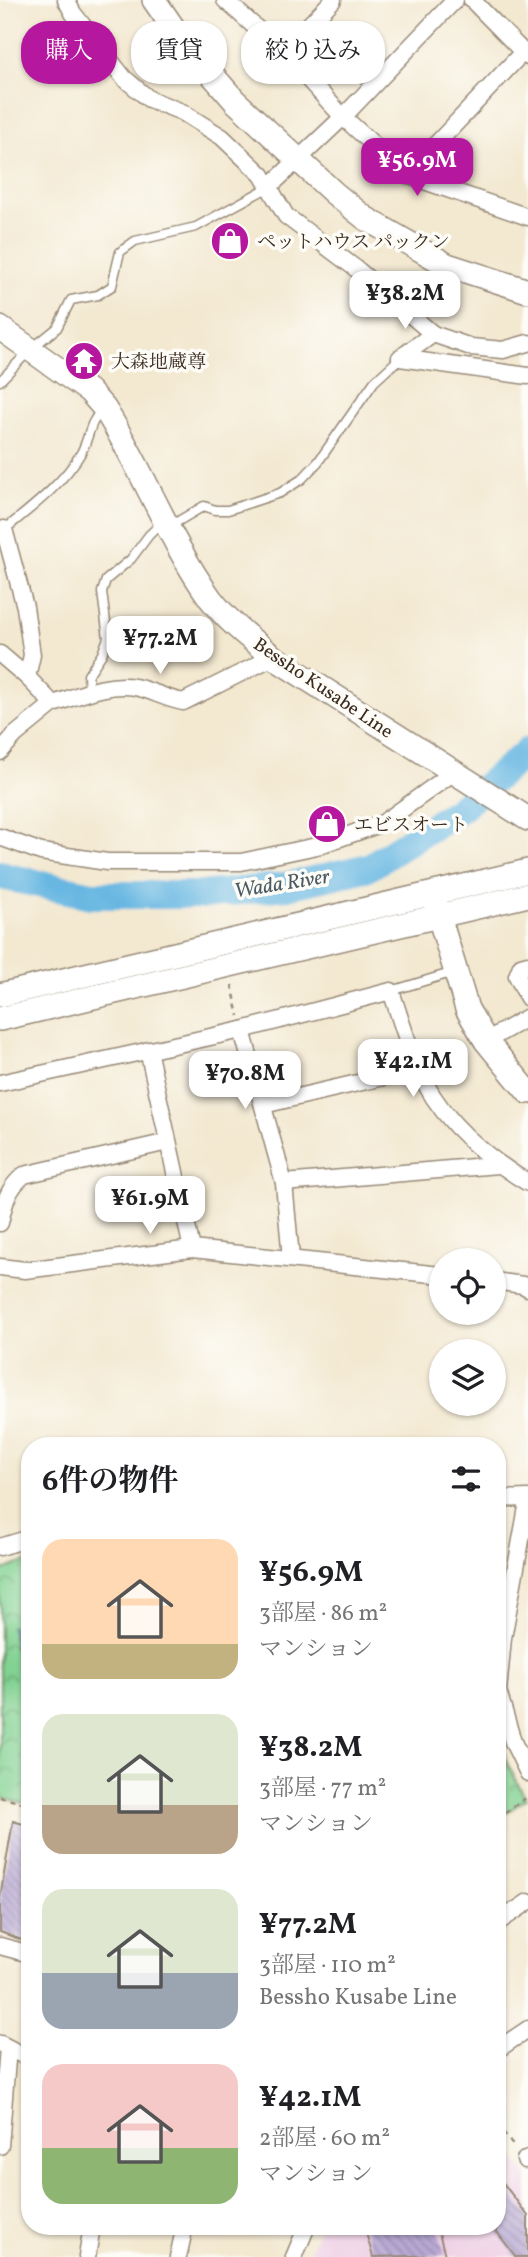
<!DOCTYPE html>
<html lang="ja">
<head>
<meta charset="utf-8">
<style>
  :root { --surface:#fff; --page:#f2f2f2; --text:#202124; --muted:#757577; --accent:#b5179e }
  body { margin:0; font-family:Vollkorn,"Noto Serif JP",serif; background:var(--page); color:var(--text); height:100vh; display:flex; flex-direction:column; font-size:26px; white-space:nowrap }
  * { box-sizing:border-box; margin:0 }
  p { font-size:23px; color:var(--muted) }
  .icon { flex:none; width:38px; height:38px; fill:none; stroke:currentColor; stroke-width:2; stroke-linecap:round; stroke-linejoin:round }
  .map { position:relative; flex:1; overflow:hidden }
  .panel { position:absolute; left:21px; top:1437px; width:485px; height:798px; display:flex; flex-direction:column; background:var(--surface); border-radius:28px; box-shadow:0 2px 5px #0004 }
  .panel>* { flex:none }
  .top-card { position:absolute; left:21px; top:21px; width:486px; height:63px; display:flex; gap:14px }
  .tools { position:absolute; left:429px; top:1248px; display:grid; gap:14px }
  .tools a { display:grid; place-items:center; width:77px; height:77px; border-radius:50%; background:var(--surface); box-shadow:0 2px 5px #0004; font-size:35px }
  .price { position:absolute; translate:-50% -60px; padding:0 16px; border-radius:14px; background:#fff; color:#222; font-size:23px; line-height:46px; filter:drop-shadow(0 2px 4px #0008) }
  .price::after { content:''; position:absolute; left:50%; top:42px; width:21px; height:16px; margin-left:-10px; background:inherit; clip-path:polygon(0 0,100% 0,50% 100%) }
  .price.on { background:var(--accent); color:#fff }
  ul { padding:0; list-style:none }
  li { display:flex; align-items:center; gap:21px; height:175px; padding:0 21px }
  li span { display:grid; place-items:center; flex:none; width:196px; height:140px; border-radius:21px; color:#555 }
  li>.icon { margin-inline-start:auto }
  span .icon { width:84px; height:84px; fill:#fffc; stroke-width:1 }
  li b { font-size:30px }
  h2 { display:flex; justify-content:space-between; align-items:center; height:84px; padding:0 21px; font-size:30px }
  .tag { padding:0 24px; border-radius:28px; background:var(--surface); box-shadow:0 2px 5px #0004; font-size:24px; line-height:63px }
  .tag.on { background:var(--accent); color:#fff }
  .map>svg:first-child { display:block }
</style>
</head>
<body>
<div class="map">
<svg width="528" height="2257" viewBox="0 0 528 2257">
  <defs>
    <pattern id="park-crowns" width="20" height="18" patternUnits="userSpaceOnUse" patternTransform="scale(1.75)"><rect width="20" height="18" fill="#81d191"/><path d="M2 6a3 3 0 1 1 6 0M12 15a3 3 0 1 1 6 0" fill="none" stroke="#6baa76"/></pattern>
    <pattern id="water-rules" width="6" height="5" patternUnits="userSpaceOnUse" patternTransform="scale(1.75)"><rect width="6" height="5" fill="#68b7e2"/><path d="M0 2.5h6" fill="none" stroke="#5795b7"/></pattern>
    <pattern id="building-back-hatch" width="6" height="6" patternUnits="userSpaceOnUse" patternTransform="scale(1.75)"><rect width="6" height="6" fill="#b8a9d4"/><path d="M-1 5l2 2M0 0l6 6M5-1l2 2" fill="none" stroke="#978aab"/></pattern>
  </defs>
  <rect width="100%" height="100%" fill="#fdfcf7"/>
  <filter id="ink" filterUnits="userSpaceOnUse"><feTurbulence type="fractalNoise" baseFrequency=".0143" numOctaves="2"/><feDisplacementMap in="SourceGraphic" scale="14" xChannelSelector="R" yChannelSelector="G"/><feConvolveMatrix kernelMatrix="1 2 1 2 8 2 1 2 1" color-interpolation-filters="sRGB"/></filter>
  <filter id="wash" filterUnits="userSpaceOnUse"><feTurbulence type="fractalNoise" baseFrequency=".00686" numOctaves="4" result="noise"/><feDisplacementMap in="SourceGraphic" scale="28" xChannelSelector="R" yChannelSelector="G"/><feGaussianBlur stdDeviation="1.57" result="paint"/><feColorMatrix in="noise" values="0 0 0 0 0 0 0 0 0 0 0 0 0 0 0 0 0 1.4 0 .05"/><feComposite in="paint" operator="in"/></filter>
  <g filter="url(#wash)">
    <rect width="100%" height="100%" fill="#f3e8d0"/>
    <polygon fill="#efd0e6" points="497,2137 528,2177 528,2257 307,2257 320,2226 497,2226"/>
    <g fill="url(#park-crowns)" stroke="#5e7e58" stroke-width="2">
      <polygon points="30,1560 30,1805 0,1797 0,1571"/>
      <polygon points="497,1734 507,1763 526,1799 497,1819"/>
    </g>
    <polygon fill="url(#water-rules)" stroke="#527080" stroke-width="2" points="11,1627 30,1633 30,1686 17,1654"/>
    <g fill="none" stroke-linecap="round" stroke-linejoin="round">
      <polyline stroke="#68b7e2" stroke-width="28" points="0,874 6,877 92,895 202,895 287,886 369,867 458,810 528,751"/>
    </g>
    <g id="blocks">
      <g fill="url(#building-back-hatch)">
        <polygon points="13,1821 30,1826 30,1943 0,1932 0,1898"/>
        <polygon points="497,2175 528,2216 528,2257 516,2257 497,2232"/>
        <polygon points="364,2226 437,2226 445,2255 373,2257"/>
      </g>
    </g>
  </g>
  <g filter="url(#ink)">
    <use href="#blocks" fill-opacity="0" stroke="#978977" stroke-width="2"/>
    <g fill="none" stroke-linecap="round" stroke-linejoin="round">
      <g stroke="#978977" stroke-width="11">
        <g id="lane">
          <polyline points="0,381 31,349 57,328 71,300 98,295 112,286 120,252 135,241 196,227 269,187"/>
          <polyline points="170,526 204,506 215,510 228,510 280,493 302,479 318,462 374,382 400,358"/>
          <path d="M 4,530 C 32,507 62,485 81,453 C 90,437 88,424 102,410"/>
          <polyline points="89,693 88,675 102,654 108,638 102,592 106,580 131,559 149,535 163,522"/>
          <polyline points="391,991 454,972"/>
        </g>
      </g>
      <g stroke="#978977" stroke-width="19">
        <g id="street">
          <polyline points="66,0 73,13 124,78 149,99 182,112 222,137 262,175 286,216 359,271 433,334 471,347 503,350 528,343"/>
          <polyline points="225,0 283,52 343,117 407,175 528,217"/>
          <polyline points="472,0 528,57"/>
          <polyline points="283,52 333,0"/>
          <polyline points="407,175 523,52"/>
          <polyline points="269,187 343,117 455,0"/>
          <polyline points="400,358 528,376"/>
          <polyline points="400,358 433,334"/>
          <polyline points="4,529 25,607 32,655 27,677"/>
          <polyline points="0,654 27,677 53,704 15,735 0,752"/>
          <path d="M 53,704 C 78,696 108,682 135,687 C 151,690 166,699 183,702 L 273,657"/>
          <polyline points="0,837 41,852 107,862 241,862 317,846 383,823 454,772"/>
          <polyline points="528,964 521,966 517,976 528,998"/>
          <polyline points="242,1030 284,1183 291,1258"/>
          <polyline points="486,1041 528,1017"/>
          <polyline points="148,1050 192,1249"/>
          <path d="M 0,1083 L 242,1030 L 391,991 C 400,1017 407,1043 418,1068 C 439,1119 482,1155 528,1183"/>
          <polyline points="263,1105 418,1069"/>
          <polyline points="284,1183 498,1165"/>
          <path d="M 0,1223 C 4,1203 8,1188 24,1175 L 168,1142"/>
          <polyline points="0,1267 25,1270 192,1249 441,1275"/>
          <polyline points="494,1281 523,1285 528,1288"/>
          <polyline points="497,1499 528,1498"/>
          <polyline points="528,1502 503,1638 498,1691 513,1742 528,1773"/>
          <polyline points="0,1547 30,1538"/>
          <polyline points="497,1923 528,1902"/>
          <polyline points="0,1946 30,1954"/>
          <polyline points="1,2044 30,2059"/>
          <polyline points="497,2050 528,2029"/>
          <polyline points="0,2146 8,2048"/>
          <polyline points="525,2160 528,2158"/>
          <polyline points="87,2257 92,2226"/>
          <polyline points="178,2257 185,2226"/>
          <polyline points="294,2257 307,2226"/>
        </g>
      </g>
      <g stroke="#978977" stroke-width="26">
        <g id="secondary">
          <polyline points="154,0 181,39 235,101 334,193 365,218 447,265 528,291"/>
          <path d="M 0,328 L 89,391 L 104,408 C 143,469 168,539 210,598 C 227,621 251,639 273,657 L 528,819"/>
          <polyline points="435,903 467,1009 486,1041 528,1092"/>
          <polyline points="0,995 528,871"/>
          <polyline points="0,1019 528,895"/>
        </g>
      </g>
      <g stroke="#978977" stroke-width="2.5" stroke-dasharray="5 5" stroke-linecap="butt">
        <polyline points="232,985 239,1016"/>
        <polyline points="0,1797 30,1805"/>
        <polyline points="497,1819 528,1796"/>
        <polyline points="497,2125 515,2148"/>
      </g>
      <use href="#lane" stroke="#fff" stroke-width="8"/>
      <use href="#street" stroke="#fff" stroke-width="16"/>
      <use href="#secondary" stroke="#fff" stroke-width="23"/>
    </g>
  </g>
  <defs>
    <g id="shop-disc" transform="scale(2.0125)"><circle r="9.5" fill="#b5179e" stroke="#fdfcf7"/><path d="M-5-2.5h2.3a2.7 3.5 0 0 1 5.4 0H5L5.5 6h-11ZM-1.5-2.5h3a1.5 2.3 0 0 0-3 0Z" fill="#fff"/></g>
    <g id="temple-disc" transform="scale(2.0125)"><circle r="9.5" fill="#b5179e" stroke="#fdfcf7"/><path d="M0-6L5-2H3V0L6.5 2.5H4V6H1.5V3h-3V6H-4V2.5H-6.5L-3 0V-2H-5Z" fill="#fff"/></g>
  </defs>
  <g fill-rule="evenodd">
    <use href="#shop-disc" x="230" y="241"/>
    <use href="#temple-disc" x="84" y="361"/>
    <use href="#shop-disc" x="327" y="824"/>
  </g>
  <g text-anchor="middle" stroke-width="7" stroke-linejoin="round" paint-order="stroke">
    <g font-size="19" fill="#3b2a1e" stroke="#fdfcf7" text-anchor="start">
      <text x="257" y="248">ペットハウス パックン</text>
      <text x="111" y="368">大森地蔵尊</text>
      <text x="354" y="831">エビスオート</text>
    </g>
    <g font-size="19" fill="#3b2a1e" stroke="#fdfcf7">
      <text transform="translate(324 687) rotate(34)" y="7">Bessho Kusabe Line</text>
    </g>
    <g font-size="21" font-style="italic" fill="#4b5b63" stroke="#fdfcf7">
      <text transform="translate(282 883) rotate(-9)" y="7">Wada River</text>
    </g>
  </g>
</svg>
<div class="tools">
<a><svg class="icon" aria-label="locate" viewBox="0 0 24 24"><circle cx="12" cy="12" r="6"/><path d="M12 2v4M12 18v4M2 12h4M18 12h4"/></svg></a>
<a><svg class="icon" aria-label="layers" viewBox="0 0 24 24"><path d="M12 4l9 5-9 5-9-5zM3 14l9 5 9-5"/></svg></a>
</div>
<b class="price on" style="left:417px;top:198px">¥56.9M</b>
<b class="price" style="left:405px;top:331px">¥38.2M</b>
<b class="price" style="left:160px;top:676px">¥77.2M</b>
<b class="price" style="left:413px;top:1099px">¥42.1M</b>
<b class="price" style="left:245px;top:1111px">¥70.8M</b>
<b class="price" style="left:150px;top:1236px">¥61.9M</b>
<div class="top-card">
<a class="tag on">購入</a>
<a class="tag">賃貸</a>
<a class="tag">絞り込み</a>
</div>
<section class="panel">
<h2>6件の物件<svg class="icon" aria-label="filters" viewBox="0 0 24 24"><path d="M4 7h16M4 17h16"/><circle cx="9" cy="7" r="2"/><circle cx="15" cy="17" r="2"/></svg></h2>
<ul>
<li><span style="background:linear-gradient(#ffd9b3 75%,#c2b280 0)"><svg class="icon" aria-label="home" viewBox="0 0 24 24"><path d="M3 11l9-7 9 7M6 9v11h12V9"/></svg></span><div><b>¥56.9M</b><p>3部屋 · 86 m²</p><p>マンション</p></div></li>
<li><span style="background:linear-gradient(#dfe7d0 65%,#b9a48a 0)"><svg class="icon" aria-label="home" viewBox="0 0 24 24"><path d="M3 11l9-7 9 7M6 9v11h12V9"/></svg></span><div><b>¥38.2M</b><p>3部屋 · 77 m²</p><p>マンション</p></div></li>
<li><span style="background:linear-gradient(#dfe7d0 60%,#9aa5b1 0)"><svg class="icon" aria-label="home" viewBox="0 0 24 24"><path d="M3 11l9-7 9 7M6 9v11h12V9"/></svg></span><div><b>¥77.2M</b><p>3部屋 · 110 m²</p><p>Bessho Kusabe Line</p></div></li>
<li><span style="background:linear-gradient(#f6c9c9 60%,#8fb573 0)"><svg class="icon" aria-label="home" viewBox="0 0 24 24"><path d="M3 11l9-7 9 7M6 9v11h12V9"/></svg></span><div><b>¥42.1M</b><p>2部屋 · 60 m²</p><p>マンション</p></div></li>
</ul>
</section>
</div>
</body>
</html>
